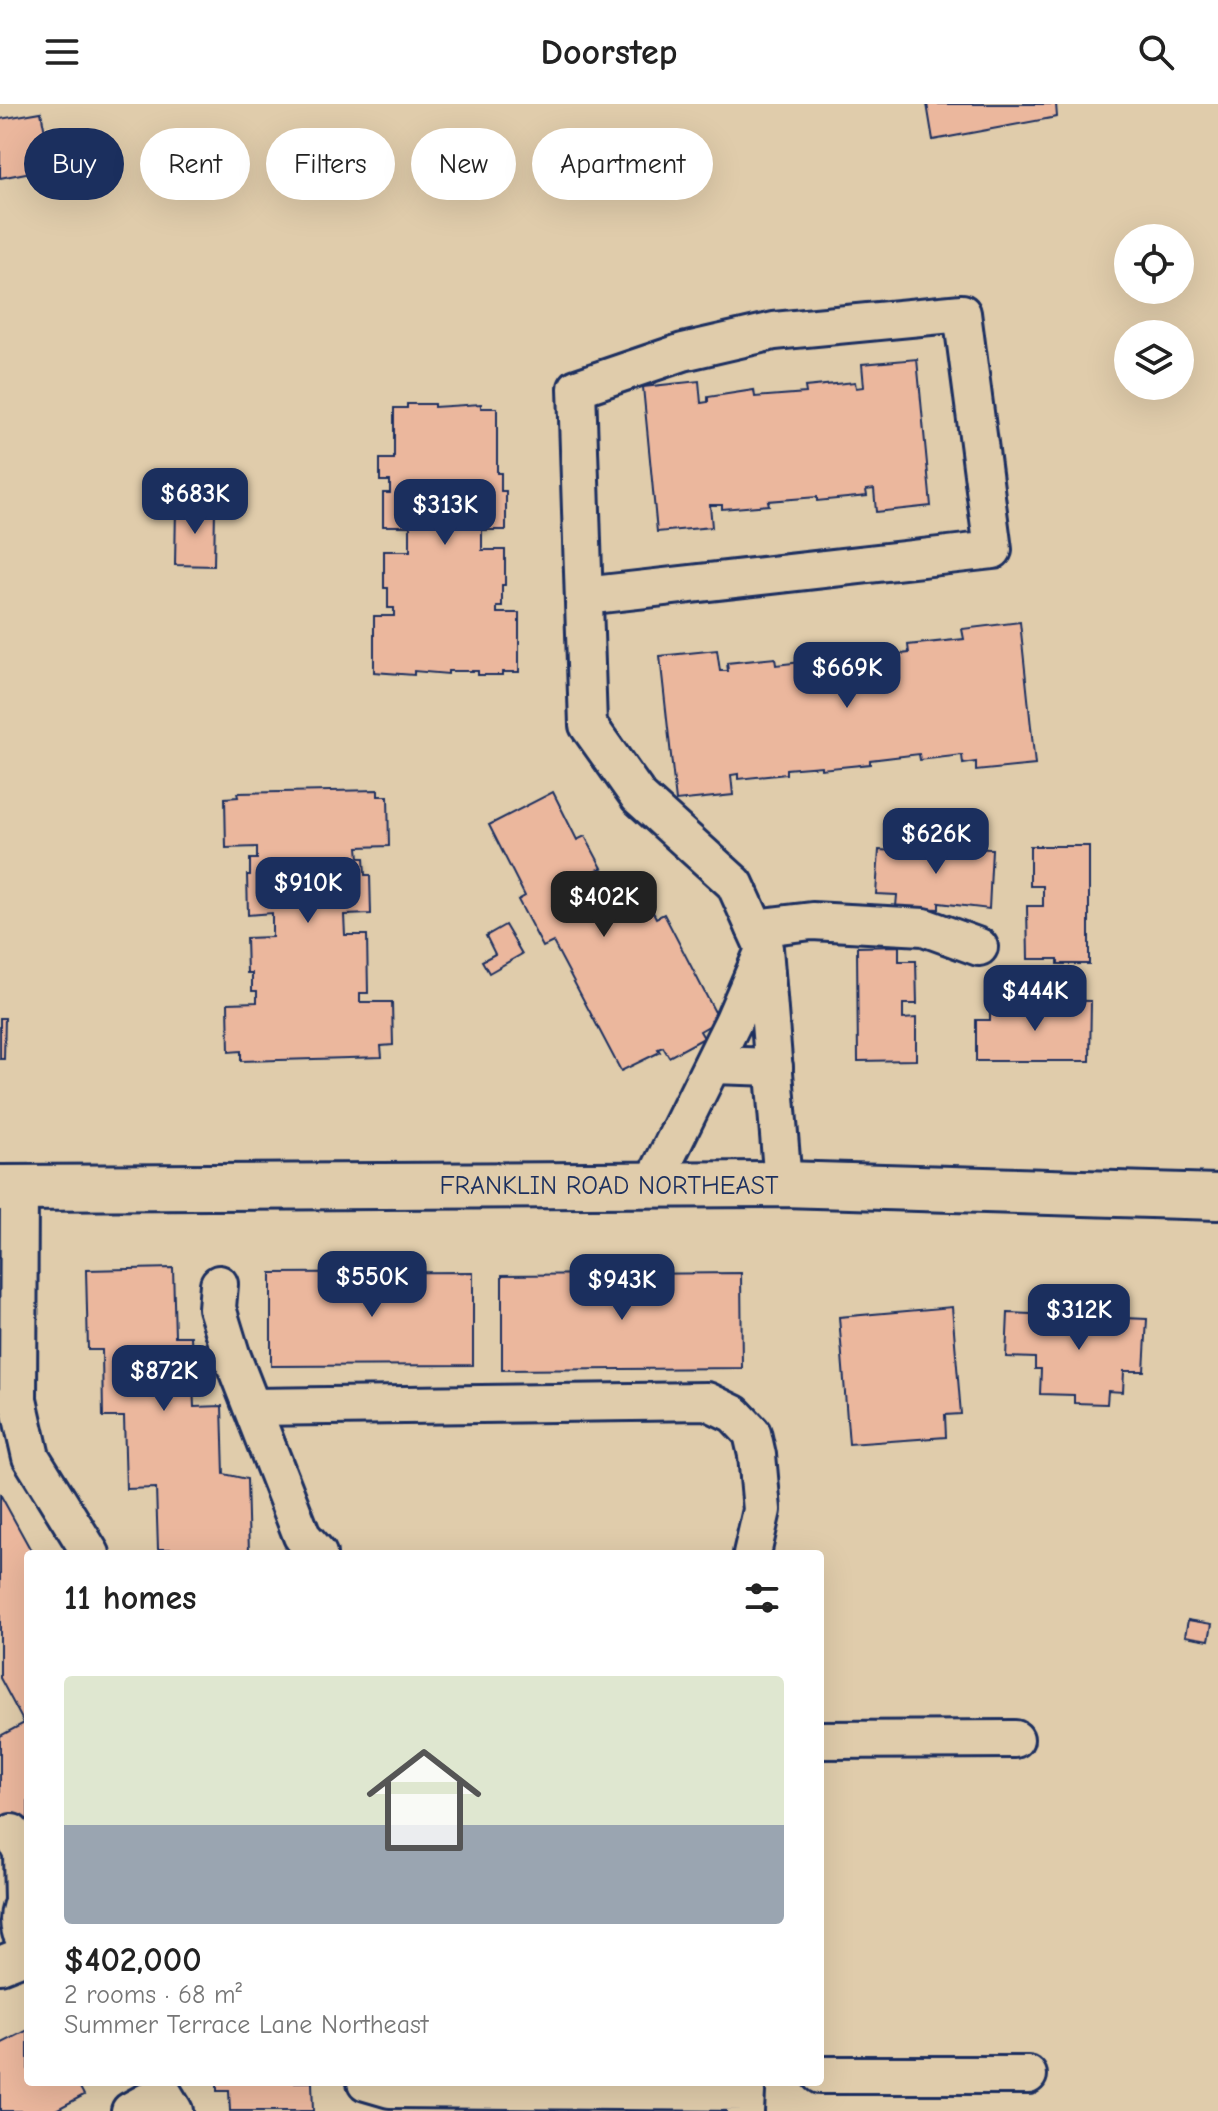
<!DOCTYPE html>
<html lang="en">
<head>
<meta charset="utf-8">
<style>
  :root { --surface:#fff; --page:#f6f6f6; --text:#222; --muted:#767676; --line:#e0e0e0; --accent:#1b2f5e }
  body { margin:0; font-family:"Comic Neue",sans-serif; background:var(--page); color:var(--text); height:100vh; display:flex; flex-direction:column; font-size:30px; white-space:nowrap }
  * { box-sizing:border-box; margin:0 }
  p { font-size:26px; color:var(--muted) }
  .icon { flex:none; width:44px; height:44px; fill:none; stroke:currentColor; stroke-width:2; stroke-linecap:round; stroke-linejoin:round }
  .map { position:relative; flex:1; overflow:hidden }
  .side { position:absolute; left:24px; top:1446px; width:800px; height:536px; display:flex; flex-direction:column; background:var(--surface); border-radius:8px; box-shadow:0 8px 32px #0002 }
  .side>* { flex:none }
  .guide { position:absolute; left:24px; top:24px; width:800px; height:72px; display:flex; gap:16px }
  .tools { position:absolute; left:1114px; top:120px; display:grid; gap:16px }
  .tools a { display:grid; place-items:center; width:80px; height:80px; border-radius:50%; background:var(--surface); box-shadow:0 8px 32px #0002; font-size:40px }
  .price { position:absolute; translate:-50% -68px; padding:0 18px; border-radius:16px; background:var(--accent); color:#fff; font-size:26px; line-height:52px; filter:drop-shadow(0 2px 4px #0008) }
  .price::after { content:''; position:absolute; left:50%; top:48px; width:24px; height:18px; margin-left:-12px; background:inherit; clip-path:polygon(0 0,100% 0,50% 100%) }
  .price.selected { background:#222; color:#fff }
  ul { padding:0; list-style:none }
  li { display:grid; align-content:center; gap:16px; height:424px; padding:0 40px }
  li+li { border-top:2px solid var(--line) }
  li span { display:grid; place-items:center; height:248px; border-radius:8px; color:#555 }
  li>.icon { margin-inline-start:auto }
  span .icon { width:144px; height:144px; fill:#fffc; stroke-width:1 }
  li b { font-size:34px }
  h2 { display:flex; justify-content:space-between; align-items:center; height:96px; padding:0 40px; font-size:34px }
  .chip { padding:0 28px; border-radius:36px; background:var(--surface); box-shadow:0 8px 32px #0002; font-size:28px; line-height:72px }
  .chip.selected { background:var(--accent); color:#fff }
  header { display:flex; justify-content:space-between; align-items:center; height:104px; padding:0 40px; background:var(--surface); font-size:36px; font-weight:800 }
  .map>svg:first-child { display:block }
</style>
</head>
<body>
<header><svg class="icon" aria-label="menu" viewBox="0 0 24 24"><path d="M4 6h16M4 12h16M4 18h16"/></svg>Doorstep<svg class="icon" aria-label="search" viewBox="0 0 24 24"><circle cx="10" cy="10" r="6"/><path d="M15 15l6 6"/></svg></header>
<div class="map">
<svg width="1218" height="2007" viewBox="0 0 1218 2007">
  <rect width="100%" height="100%" fill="#e0ccab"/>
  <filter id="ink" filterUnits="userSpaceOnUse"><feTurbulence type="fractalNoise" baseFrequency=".0125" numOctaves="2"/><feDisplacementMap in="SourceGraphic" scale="16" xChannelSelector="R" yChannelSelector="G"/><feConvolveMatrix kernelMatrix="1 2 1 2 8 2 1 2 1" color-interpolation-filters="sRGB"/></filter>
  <g filter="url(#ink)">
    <g fill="#ebb79d" stroke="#1b2f5e" stroke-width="2">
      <polygon points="927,0 1056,0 1057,13 933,36"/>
      <polygon points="41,8 52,64 0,74 0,15"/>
      <polygon points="917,255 931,402 876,408 874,385 866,386 867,392 817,397 817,393 768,397 769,401 722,405 722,401 710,401 712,423 657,428 643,283 699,277 701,299 708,298 708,293 754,286 755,293 806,289 805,283 855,278 856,284 864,283 862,260"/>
      <polygon points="407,300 434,300 434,303 481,300 481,304 497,304 497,369 501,369 501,387 506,387 506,426 482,426 482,446 505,446 505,481 502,481 502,503 497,503 497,509 519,509 519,568 502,568 502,571 478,571 478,567 448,567 448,570 414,567 414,571 374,568 374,512 394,512 394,504 388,504 388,484 384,484 384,447 410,447 410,422 383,422 383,389 390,389 390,377 380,377 380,355 394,355 394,304 407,304"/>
      <polygon points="176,403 215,404 214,462 175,461"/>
      <polygon points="1020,518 1035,661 976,667 976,658 963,660 962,651 920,656 919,650 870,656 870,660 821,665 821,662 786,665 786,670 738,675 738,670 731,671 733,691 676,697 660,552 717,546 720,567 728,567 727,559 775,554 776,561 810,557 810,553 855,547 856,555 909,549 908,541 964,535 962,525"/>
      <polygon points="378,686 378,692 388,692 389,742 358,743 359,754 364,754 365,771 370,771 371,810 344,811 345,831 367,831 368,889 360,889 360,898 392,898 393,941 381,942 382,953 241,957 241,947 229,948 228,899 257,898 257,887 252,887 252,869 247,869 246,834 272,833 272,809 248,811 247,771 250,771 250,755 257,755 257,743 226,744 225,694 238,693 237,689"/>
      <polygon points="553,688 577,736 585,732 602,764 597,766 604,779 608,776 622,804 645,792 656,814 664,810 719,916 700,927 704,934 669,953 663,943 658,945 660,948 621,967 553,838 543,843 518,796 525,792 489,721"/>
      <polygon points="898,741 992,745 989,805 939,799 939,805 896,803 897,791 876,790 879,746 897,747"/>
      <polygon points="1030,742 1089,742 1089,860 1058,860 1058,855 1028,855 1027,802 1043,802 1043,782 1030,782"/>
      <polygon points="505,821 522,850 489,869 482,857 495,850 486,832"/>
      <polygon points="899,842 899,857 916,857 917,900 903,900 903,915 916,914 916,956 858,957 857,843"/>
      <polygon points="1051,896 1091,897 1090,957 976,957 976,916 990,916 990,897 1033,897 1033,909 1051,909"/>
      <polygon points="0,914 5,914 4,955 0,955"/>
      <polygon points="173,1164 175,1232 191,1232 194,1303 222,1302 224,1370 247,1375 249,1450 176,1450 176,1445 158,1445 156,1384 126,1385 124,1313 103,1313 102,1246 88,1246 86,1166"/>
      <polygon points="473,1168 473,1261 271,1262 271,1169"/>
      <polygon points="741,1169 742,1264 502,1266 502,1171"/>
      <polygon points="952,1203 961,1310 945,1311 946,1333 849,1340 839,1213"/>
      <polygon points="1008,1209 1147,1215 1144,1267 1124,1267 1123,1288 1108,1287 1107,1300 1074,1299 1074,1291 1040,1290 1041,1265 1035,1265 1035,1254 1006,1253"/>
      <polygon points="0,1390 33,1450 28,1450 28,1617 24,1619 0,1574"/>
      <polygon points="1188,1516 1212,1520 1209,1536 1185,1532"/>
      <polygon points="28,1617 28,1716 0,1731 0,1632"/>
      <polygon points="28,1926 28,1978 77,1978 84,1991 54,2007 0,2007 0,1940"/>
      <polygon points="217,1978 312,1978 313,2007 230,2007 229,1987 217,1987"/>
    </g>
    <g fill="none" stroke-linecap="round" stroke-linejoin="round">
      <g stroke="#1b2f5e" stroke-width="42">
        <g id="minor">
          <polyline points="584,492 993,446 962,209 774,227 683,248 577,284 588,621 639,693 735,780 764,844 783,1080"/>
          <polyline points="755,824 812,817 924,823 979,843"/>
          <polyline points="713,961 774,963"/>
          <polyline points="653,1080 733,918 761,853"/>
          <polyline points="19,1083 18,1296 31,1353 91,1450"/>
          <polyline points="219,1180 217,1204 231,1250 302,1432 318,1450"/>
          <polyline points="252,1303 707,1297 734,1310 752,1329 757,1351 762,1406 752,1450"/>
          <polyline points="820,1636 1015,1635"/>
          <polyline points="12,1729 22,1748 23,1798"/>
          <path d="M 28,1791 C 16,1807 16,1825 28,1841"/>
          <polyline points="0,1861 28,1850"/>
          <polyline points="820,1971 1028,1971"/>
          <polyline points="366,1978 390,1985 746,1988 745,2007"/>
          <polyline points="130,2007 163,1989 174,2007"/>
        </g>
      </g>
      <g stroke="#1b2f5e" stroke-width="50">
        <polyline id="tertiary" points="0,1084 783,1080 1218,1093"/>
      </g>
      <use href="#minor" stroke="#e0ccab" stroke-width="36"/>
      <use href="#tertiary" stroke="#e0ccab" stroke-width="44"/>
    </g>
  </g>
  <g text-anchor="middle" stroke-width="6" stroke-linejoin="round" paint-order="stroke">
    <g font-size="26" fill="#1b2f5e" stroke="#e0ccab">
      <text x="609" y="1090">FRANKLIN ROAD NORTHEAST</text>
    </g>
  </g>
</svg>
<div class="tools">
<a><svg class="icon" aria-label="locate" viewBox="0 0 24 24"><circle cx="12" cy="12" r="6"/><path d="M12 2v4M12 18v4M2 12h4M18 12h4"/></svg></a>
<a><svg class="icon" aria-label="layers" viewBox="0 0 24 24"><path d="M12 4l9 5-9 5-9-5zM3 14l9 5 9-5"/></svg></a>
</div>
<b class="price" style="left:195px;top:432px">$683K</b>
<b class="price" style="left:445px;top:443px">$313K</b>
<b class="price" style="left:847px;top:606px">$669K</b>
<b class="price" style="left:936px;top:772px">$626K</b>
<b class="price" style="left:308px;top:821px">$910K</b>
<b class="price selected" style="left:604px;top:835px">$402K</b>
<b class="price" style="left:1035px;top:929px">$444K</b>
<b class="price" style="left:372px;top:1215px">$550K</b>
<b class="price" style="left:622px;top:1218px">$943K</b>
<b class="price" style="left:1079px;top:1248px">$312K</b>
<b class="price" style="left:164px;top:1309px">$872K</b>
<div class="guide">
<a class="chip selected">Buy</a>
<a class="chip">Rent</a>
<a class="chip">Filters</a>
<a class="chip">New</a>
<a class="chip">Apartment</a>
</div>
<section class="side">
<h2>11 homes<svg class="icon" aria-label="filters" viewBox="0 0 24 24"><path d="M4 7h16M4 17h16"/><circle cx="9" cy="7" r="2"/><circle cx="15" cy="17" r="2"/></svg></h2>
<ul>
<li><span style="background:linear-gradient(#dfe7d0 60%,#9aa5b1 0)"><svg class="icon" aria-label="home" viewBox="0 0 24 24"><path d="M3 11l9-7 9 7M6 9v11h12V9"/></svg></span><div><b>$402,000</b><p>2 rooms · 68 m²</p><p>Summer Terrace Lane Northeast</p></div></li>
</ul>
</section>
</div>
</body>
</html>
